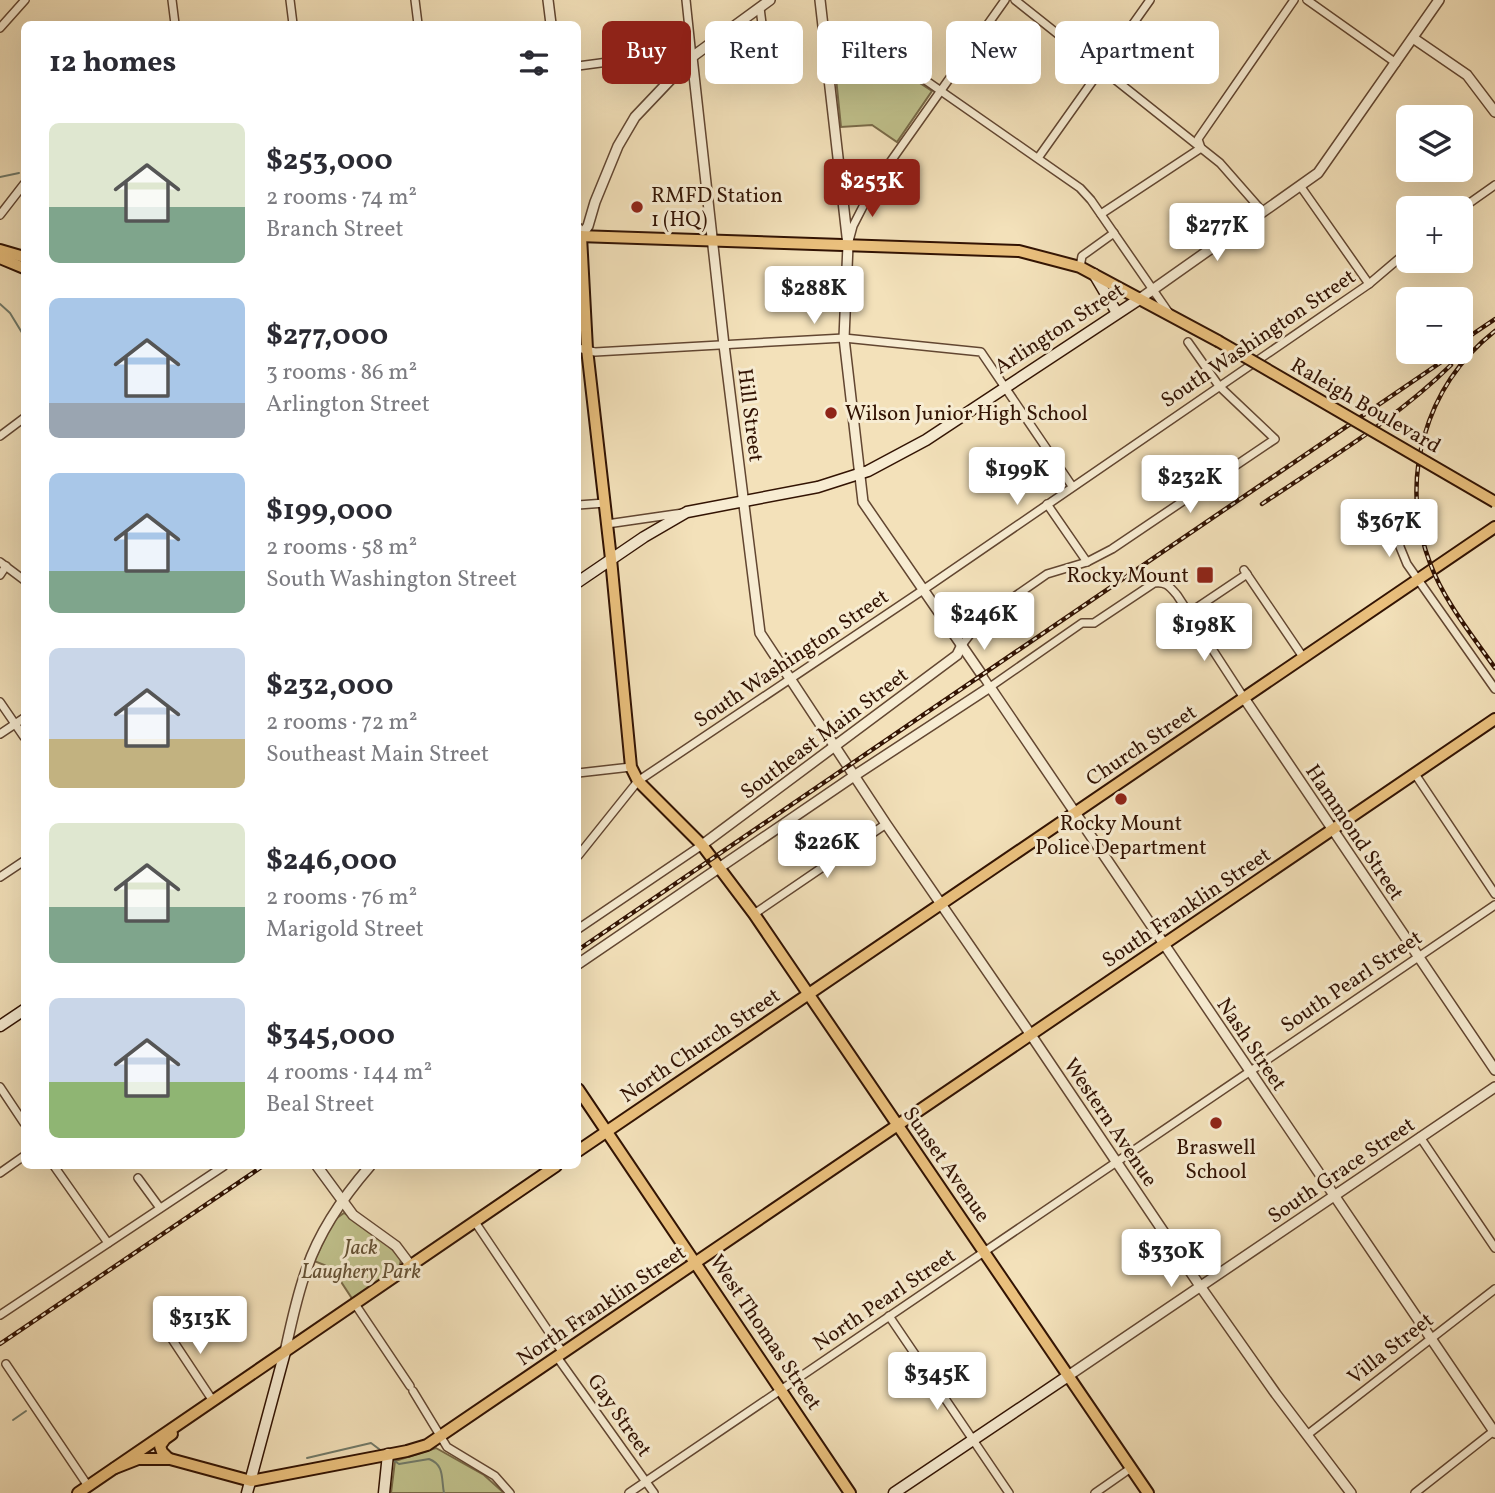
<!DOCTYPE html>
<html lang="en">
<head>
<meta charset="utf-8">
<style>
  :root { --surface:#fff; --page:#f2f2f3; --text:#2b2b33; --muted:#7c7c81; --accent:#8f2418 }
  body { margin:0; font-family:Vollkorn,serif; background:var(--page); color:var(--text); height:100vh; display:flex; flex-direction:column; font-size:26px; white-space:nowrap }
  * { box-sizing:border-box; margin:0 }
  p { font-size:23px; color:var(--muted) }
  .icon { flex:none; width:38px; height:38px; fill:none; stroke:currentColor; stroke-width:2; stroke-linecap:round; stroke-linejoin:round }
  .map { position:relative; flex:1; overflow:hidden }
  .drawer { position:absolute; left:21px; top:21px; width:560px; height:1148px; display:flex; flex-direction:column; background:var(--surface); border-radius:10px; box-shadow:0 7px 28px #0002 }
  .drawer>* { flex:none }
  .top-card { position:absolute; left:602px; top:21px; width:665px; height:63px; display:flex; gap:14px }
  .buttons { position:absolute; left:1396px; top:105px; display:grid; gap:14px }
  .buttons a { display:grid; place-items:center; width:77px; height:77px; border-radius:10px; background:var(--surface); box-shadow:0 7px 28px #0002; font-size:35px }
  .price { position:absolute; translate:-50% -60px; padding:0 16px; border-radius:7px; background:#fff; color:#222; font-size:23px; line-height:46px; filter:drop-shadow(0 2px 4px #0008) }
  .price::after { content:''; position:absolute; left:50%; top:42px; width:21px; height:16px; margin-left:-10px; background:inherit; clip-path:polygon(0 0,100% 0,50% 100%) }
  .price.active { background:var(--accent); color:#fff }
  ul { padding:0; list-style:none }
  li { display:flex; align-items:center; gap:21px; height:175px; padding:0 28px }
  li span { display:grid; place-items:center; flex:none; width:196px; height:140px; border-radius:10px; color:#555 }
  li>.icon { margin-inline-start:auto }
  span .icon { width:84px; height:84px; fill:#fffc; stroke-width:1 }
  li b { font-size:30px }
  h2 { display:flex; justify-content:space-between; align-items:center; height:84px; padding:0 28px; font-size:30px }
  .tag { padding:0 24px; border-radius:10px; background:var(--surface); box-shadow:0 7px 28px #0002; font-size:24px; line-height:63px }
  .tag.active { background:var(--accent); color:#fff }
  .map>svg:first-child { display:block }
</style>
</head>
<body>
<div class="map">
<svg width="1495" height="1493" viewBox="0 0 1495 1493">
  <rect width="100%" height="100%" fill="#f3e1ba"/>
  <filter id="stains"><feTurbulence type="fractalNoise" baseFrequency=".00286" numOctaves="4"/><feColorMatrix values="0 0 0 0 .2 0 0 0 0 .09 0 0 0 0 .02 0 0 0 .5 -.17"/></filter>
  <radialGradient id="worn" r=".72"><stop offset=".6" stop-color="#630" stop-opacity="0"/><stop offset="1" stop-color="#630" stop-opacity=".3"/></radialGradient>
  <g fill="#c0c18c" stroke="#796a48" stroke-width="2">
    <polygon points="886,61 932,91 897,142 872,125 841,127 835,68 837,66"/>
    <path d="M 344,1213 C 357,1221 395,1248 401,1260 L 399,1268 L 353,1300 L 332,1268 L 314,1261 L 334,1220 Z"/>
    <polygon points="436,1448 484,1475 504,1493 391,1493 395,1461"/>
  </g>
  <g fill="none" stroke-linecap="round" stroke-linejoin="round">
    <g stroke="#717a69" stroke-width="2">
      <polyline points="0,177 19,173"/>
      <polyline points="0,304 10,313 24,336"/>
      <polyline points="13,1420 26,1411"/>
      <polyline points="307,1458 371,1443 383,1452"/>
      <path d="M 393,1460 L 399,1464 L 429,1459 C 445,1465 441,1479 444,1493"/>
    </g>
    <g stroke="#624631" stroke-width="10">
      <g id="minor">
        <polyline points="172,0 175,24"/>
        <polyline points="290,0 293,24"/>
        <polyline points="415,0 418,24"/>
        <polyline points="686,0 692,57"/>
        <polyline points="1015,0 1220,163 1263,212"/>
        <polyline points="1307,0 1396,63"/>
        <polyline points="760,8 767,63"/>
        <polyline points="0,28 25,0"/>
        <polyline points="828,61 881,55 895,59 1080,188 1091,200 1169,313"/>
        <polyline points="578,66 683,52 692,57"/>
        <polyline points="1038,158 1150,0"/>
        <polyline points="840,175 848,185 856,190 873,185"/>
        <polyline points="1301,187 1369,284"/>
        <polyline points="1461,209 1495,185"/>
        <polyline points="1101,214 1201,148 1198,139 1294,0"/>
        <polyline points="0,215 24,184"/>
        <polyline points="849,241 853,226 874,185 1005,0"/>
        <polyline points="1080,267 1082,256 1114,233"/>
        <polyline points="578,348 595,352 844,338 981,352 1072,486"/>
        <polyline points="0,436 24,418"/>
        <polyline points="1047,504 1087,562"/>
        <polyline points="578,505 605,503"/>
        <polyline points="607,524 683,513"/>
        <polyline points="1398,525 1400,547 1407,564 1495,689"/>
        <polyline points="0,562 24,580"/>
        <polyline points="1244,570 1303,657"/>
        <polyline points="0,575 6,566"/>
        <polyline points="1189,613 1247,574"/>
        <polyline points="962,645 981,620 1047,574 1087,562 1112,549 1275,439 1219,386 1188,342"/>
        <path d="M 982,675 L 990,687 L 1082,623 L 1094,623 L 1154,583 C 1166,581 1170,587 1177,595 L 1244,698"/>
        <polyline points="0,702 24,737"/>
        <polyline points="0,734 24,718"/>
        <polyline points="578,773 631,767"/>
        <polyline points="1415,774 1495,894"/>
        <polyline points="578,856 638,781 923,590 1369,284 1409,250"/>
        <polyline points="0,877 24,861"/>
        <polyline points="754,914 886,824"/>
        <polyline points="578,929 702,845"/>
        <polyline points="0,1087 24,1123"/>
        <polyline points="1420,1137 1495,1248"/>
        <polyline points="54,1166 108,1243"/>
        <polyline points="0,1173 24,1156"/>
        <polyline points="138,1178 160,1208"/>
        <polyline points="475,1222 563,1353"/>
        <polyline points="355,1304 410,1386"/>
        <polyline points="0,1315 224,1166"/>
        <polyline points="889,1316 1009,1493"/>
        <polyline points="164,1327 213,1401"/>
        <polyline points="557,1357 654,1493"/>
        <polyline points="6,1364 88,1486"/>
        <polyline points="413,1391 447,1447 495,1476 510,1493"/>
        <polyline points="1307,1435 1495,1289"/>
        <polyline points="629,1493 1495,905"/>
        <polyline points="1095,1493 1131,1468"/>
        <polyline points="1415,1493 1495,1430"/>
      </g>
    </g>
    <g stroke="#624631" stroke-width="12">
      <g id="tertiary">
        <polyline points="548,0 551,24"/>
        <polyline points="820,0 848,245 844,338 863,502 982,675"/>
        <polyline points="1413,38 1467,75 1495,112"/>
        <polyline points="692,57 724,345 760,633 886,824 1031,1035 1200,1286 1276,1394 1351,1493"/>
        <polyline points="578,228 581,236 588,226 595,202 618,146 635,117 692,57 770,0"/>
        <polyline points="1141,298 1318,173 1439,0"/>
        <polyline points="1244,698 1495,1070"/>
        <polyline points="702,845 957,655 962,645"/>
        <polyline points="578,964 854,776 990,687 1495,1433"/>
        <polyline points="317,1166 353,1215 396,1246 411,1266"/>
        <path d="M 285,1352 C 291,1324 297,1295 307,1268 C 320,1230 344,1196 370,1166"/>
        <polyline points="1068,1376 1495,1087"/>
      </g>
    </g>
    <g stroke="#321303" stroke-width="13">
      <g id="secondary">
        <polyline points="1094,274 1117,313"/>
        <polyline points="578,582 644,537 687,512 818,487 868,471 926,440 1141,298"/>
        <polyline points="0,1026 24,1010"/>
        <polyline points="247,1493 285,1352"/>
        <polyline points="384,1493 388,1454"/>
        <polyline points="894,1493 1068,1376"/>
      </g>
    </g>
    <g stroke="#321303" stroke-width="14">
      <g id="primary">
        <polyline points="578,236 1019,251 1080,267 1218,341"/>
        <polyline points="581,236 587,349 611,559 631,767 638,781 702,845 754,914 1148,1493"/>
        <polyline points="0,250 24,257"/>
        <polyline points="0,258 24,268"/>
        <polyline points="578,1089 850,1493"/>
        <polyline points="578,1151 1495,527"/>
        <polyline points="169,1459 162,1452 160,1446 165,1439 172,1434"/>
        <polyline points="115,1468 138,1459 170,1459 251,1481 407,1451 427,1445 1495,719"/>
        <polyline points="78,1493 556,1166"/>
      </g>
    </g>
    <use href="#minor" stroke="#f7ecd2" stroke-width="7"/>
    <use href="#tertiary" stroke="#f7ecd2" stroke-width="9"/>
    <use href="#secondary" stroke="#f7ecd2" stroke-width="10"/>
    <use href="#primary" stroke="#eac07d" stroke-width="10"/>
    <g stroke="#321303" stroke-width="4.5">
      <g id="rail">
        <path d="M 1495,331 C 1425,386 1398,479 1430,563 C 1444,601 1472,635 1495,668"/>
        <polyline points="1461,342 1495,319"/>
        <path d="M 1262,504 C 1327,460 1395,420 1451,365"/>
        <polyline points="578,950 1456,352"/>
        <polyline points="0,1344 263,1166"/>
      </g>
    </g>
    <use href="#rail" stroke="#f7ecd2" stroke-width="2" stroke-dasharray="5" stroke-linecap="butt"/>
    <g stroke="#321303" stroke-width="14" stroke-linecap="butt">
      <polyline id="primary-bridge" points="1218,341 1495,502"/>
    </g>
    <use href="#primary-bridge" stroke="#eac07d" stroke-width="10"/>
  </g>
  <g fill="#8f2418" stroke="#f7ecd2" stroke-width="2.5">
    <circle cx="637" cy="207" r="7"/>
    <circle cx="831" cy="413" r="7"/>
    <rect x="1196" y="566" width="18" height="18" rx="3.5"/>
    <circle cx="1121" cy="799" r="7"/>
    <circle cx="1216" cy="1123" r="7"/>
  </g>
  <g text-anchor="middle" stroke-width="6" stroke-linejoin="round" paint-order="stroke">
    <g font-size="21" fill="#321303" stroke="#f7ecd2" text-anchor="start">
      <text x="651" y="202">RMFD Station<tspan x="651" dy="24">1 (HQ)</tspan></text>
      <text x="845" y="420">Wilson Junior High School</text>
      <text x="1189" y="582" text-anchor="end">Rocky Mount</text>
      <text x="1121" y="830" text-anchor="middle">Rocky Mount<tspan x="1121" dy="24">Police Department</tspan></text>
      <text x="1216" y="1154" text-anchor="middle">Braswell<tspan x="1216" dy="24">School</tspan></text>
    </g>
    <g font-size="21" fill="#321303" stroke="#f7ecd2">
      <text transform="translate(1059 328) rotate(-33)" y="7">Arlington Street</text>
      <text transform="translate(1258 338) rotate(-34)" y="7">South Washington Street</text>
      <text transform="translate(1366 405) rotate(30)" y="7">Raleigh Boulevard</text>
      <text transform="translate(751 415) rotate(83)" y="7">Hill Street</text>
      <text transform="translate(791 658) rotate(-34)" y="7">South Washington Street</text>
      <text transform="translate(824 733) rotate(-37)" y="7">Southeast Main Street</text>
      <text transform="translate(1141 745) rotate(-34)" y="7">Church Street</text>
      <text transform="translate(1355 832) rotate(56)" y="7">Hammond Street</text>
      <text transform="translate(1186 907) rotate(-34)" y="7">South Franklin Street</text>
      <text transform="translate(1351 981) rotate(-34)" y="7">South Pearl Street</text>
      <text transform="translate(1252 1044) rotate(56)" y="7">Nash Street</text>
      <text transform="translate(700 1045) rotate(-34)" y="7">North Church Street</text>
      <text transform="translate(1111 1122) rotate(56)" y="7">Western Avenue</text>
      <text transform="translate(947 1164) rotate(55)" y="7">Sunset Avenue</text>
      <text transform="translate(1341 1170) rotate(-34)" y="7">South Grace Street</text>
      <text transform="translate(884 1299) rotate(-34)" y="7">North Pearl Street</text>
      <text transform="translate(601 1305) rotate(-34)" y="7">North Franklin Street</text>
      <text transform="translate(766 1332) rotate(56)" y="7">West Thomas Street</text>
      <text transform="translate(1390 1348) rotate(-38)" y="7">Villa Street</text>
      <text transform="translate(620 1415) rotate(55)" y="7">Gay Street</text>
    </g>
    <g font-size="21" font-style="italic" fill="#645033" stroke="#f7ecd2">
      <text x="361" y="1254">Jack<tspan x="361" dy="24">Laughery Park</tspan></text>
    </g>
  </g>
  <rect width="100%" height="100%" filter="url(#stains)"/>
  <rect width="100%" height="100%" fill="url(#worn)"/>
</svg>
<div class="buttons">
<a><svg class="icon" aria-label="layers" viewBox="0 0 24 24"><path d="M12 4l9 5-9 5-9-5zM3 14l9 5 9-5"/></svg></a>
<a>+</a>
<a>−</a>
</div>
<b class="price active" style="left:872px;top:219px">$253K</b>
<b class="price" style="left:1217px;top:263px">$277K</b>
<b class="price" style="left:814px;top:326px">$288K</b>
<b class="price" style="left:1017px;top:507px">$199K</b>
<b class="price" style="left:1190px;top:515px">$232K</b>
<b class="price" style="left:1389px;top:559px">$367K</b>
<b class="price" style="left:984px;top:652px">$246K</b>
<b class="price" style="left:1204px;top:663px">$198K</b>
<b class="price" style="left:827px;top:880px">$226K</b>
<b class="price" style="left:1171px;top:1289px">$330K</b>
<b class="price" style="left:200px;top:1356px">$313K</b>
<b class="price" style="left:937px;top:1412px">$345K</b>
<div class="top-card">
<a class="tag active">Buy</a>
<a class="tag">Rent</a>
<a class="tag">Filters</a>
<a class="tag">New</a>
<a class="tag">Apartment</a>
</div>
<section class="drawer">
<h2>12 homes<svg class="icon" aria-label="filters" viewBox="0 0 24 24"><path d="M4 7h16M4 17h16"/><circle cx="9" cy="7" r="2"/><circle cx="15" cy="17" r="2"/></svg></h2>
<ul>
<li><span style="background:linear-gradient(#dfe7d0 60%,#7fa58c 0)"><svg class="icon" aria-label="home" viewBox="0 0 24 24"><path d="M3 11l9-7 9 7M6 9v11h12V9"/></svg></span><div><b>$253,000</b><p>2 rooms · 74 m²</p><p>Branch Street</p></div></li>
<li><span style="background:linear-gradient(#a9c7e8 75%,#9aa5b1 0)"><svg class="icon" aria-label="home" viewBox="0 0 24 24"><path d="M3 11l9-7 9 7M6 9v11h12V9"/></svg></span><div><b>$277,000</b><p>3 rooms · 86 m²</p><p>Arlington Street</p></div></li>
<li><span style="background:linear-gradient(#a9c7e8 70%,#7fa58c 0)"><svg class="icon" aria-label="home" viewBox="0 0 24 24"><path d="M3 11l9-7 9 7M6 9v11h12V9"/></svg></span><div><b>$199,000</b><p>2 rooms · 58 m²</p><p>South Washington Street</p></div></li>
<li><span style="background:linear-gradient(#c9d6e8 65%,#c2b280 0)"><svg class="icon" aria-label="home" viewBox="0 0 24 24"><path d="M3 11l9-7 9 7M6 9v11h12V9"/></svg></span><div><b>$232,000</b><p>2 rooms · 72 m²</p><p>Southeast Main Street</p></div></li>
<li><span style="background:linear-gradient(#dfe7d0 60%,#7fa58c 0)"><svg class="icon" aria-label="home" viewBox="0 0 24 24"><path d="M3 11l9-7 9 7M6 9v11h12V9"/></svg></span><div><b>$246,000</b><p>2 rooms · 76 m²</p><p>Marigold Street</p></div></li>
<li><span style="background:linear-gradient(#c9d6e8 60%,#8fb573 0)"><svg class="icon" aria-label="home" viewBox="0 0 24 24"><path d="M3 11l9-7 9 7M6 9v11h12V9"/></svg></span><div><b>$345,000</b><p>4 rooms · 144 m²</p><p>Beal Street</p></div></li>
</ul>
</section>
</div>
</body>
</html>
